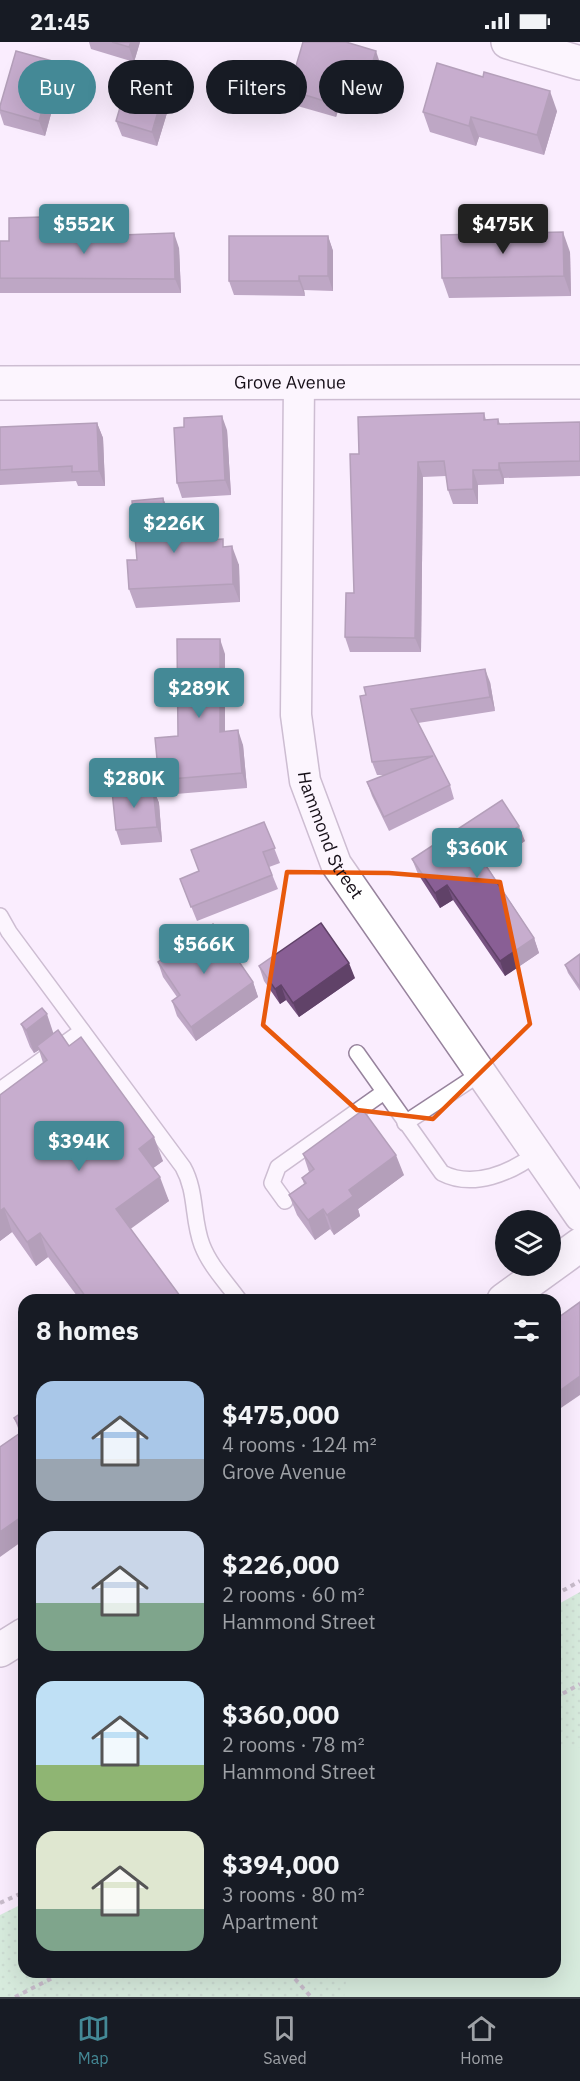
<!DOCTYPE html>
<html lang="en">
<head>
<meta charset="utf-8">
<style>
  :root { --surface:#171b24; --page:#242831; --text:#f1f3f6; --muted:#9ea1a6; --line:#363941; --accent:#448996 }
  body { margin:0; font-family:"IBM Plex Sans",sans-serif; background:var(--page); color:var(--text); height:100vh; display:flex; flex-direction:column; font-size:22px; white-space:nowrap }
  * { box-sizing:border-box; margin:0 }
  p { font-size:20px; color:var(--muted) }
  .icon { flex:none; width:33px; height:33px; fill:none; stroke:currentColor; stroke-width:2; stroke-linecap:round; stroke-linejoin:round }
  .map { position:relative; flex:1; overflow:hidden }
  .details { position:absolute; left:18px; top:1252px; width:543px; height:684px; display:flex; flex-direction:column; background:var(--surface); border-radius:18px; box-shadow:0 6px 24px #0002 }
  .details>* { flex:none }
  .hud { position:absolute; left:18px; top:18px; width:544px; height:54px; display:flex; gap:12px }
  .controls { position:absolute; left:495px; top:1168px; display:grid; gap:12px }
  .controls a { display:grid; place-items:center; width:66px; height:66px; border-radius:50%; background:var(--surface); box-shadow:0 6px 24px #0002; font-size:30px }
  .price { position:absolute; translate:-50% -51px; padding:0 14px; border-radius:6px; background:var(--accent); color:#fff; font-size:20px; line-height:39px; filter:drop-shadow(0 2px 3px #0008) }
  .price::after { content:''; position:absolute; left:50%; top:36px; width:18px; height:14px; margin-left:-9px; background:inherit; clip-path:polygon(0 0,100% 0,50% 100%) }
  .price.current { background:#222; color:#fff }
  ul { padding:0; list-style:none }
  li { display:flex; align-items:center; gap:18px; height:150px; padding:0 18px }
  li span { display:grid; place-items:center; flex:none; width:168px; height:120px; border-radius:18px; color:#555 }
  li>.icon { margin-inline-start:auto }
  span .icon { width:72px; height:72px; fill:#fffc; stroke-width:1 }
  li b { font-size:26px }
  h2 { display:flex; justify-content:space-between; align-items:center; height:72px; padding:0 18px; font-size:26px }
  .tag { padding:0 21px; border-radius:27px; background:var(--surface); box-shadow:0 6px 24px #0002; font-size:21px; line-height:54px }
  .tag.current { background:var(--accent); color:#fff }
  .status { display:flex; justify-content:space-between; align-items:center; height:42px; padding:0 30px; background:var(--surface); direction:ltr }
  .status svg { height:16px; fill:currentColor }
  .dock { display:flex; justify-content:space-around; align-items:center; height:84px; border-top:2px solid var(--line); background:var(--surface); font-size:16px; color:var(--muted) }
  .dock a { display:grid; justify-items:center; gap:3px }
  .dock .current { color:var(--accent) }
  .map>svg:first-child { display:block }
</style>
</head>
<body>
<div class="status"><b>21:45</b><svg viewBox="0 0 49 12"><path d="M0 12V9h3v3zM5 12V6h3v6zM10 12V3h3v9zM15 12V0h3v12zM26 1h20v11H26zM47 4h2v5h-2z"/></svg></div>
<div class="map">
<svg width="580" height="1955" viewBox="0 0 580 1955">
  <defs>
    <pattern id="grass-dots" width="8" height="8" patternUnits="userSpaceOnUse" patternTransform="scale(1.5)"><rect width="8" height="8" fill="#ade9b7"/><path d="M2 2h.1M6 6h.1" fill="none" stroke="#94c79d" stroke-width="1.8" stroke-linecap="round"/></pattern>
  </defs>
  <rect width="100%" height="100%" fill="#faedfe"/>
  <polygon fill="url(#grass-dots)" points="580,1550 580,1955 0,1955 0,1873 24,1861 24,1930 555,1930 555,1564"/>
  <polygon fill="#ade9b7" points="555,1704 580,1706 580,1955 344,1955 347,1931 555,1930"/>
  <g fill="none" stroke-linecap="round" stroke-linejoin="round">
    <g stroke="#97839d" stroke-width="18">
      <g id="lane">
        <path d="M 0,874 L 9,890 L 183,1125 C 197,1150 192,1177 202,1203 C 210,1224 227,1241 239,1258"/>
        <path d="M 357,1011 L 442,1131 C 473,1147 511,1131 537,1111"/>
        <polyline points="0,1048 82,989"/>
        <polyline points="405,1081 481,1031"/>
        <polyline points="285,1159 272,1141 278,1125 384,1050"/>
      </g>
    </g>
    <g stroke="#97839d" stroke-width="33">
      <g id="street">
        <path id="s1" d="M 299,340 L 296,673 L 305,739 L 336,822 L 580,1174"/>
      </g>
    </g>
    <g stroke="#97839d" stroke-width="36">
      <g id="secondary">
        <polyline points="508,0 580,21"/>
        <path id="s2" d="M 0,341 L 580,340"/>
      </g>
    </g>
    <g stroke="#97839d" stroke-width="36">
      <g id="primary">
        <polyline points="504,1258 580,1203"/>
        <polyline points="0,1608 24,1593"/>
      </g>
    </g>
    <g stroke="#8c818f" stroke-width="4" stroke-dasharray="4.5 4.5" stroke-linecap="butt">
      <polyline points="555,1553 580,1539"/>
      <polyline points="555,1656 580,1642"/>
      <polyline points="0,1861 24,1850"/>
      <polyline points="289,1930 311,1955"/>
      <polyline points="15,1955 64,1930"/>
    </g>
    <use href="#lane" stroke="#fff" stroke-width="15"/>
    <use href="#street" stroke="#fff" stroke-width="30"/>
    <use href="#secondary" stroke="#fff" stroke-width="33"/>
    <use href="#primary" stroke="#fff" stroke-width="33"/>
  </g>
  <g fill="#765280">
    <polygon points="89,0 140,0 134,20 91,7"/>
    <polygon points="56,20 61,35 45,94 4,83 0,71 0,64"/>
    <polygon points="381,24 368,68 341,59 336,75 294,63 289,48"/>
    <polygon points="162,56 167,71 157,104 122,94 116,79"/>
    <polygon points="557,69 544,113 479,95 476,104 430,90 423,70"/>
    <polygon points="47,190 47,195 179,206 181,251 0,251 0,199 9,199"/>
    <polygon points="328,194 333,209 333,249 304,248 305,254 234,253 229,239"/>
    <polygon points="570,210 571,254 449,256 442,236"/>
    <polygon points="484,371 486,378 498,377 500,382 580,380 580,434 504,436 504,442 478,443 478,462 453,462 448,448 446,434 423,435 421,610 350,610 345,595 354,551 359,412"/>
    <polygon points="97,381 103,396 105,444 78,444 76,439 0,443 0,385"/>
    <polygon points="227,388 231,453 182,456 177,441"/>
    <polygon points="163,456 170,474 173,499 226,505 239,523 240,560 136,566 129,547 137,518"/>
    <polygon points="225,612 225,689 243,703 247,746 164,753 159,738 178,694"/>
    <polygon points="490,640 495,669 418,681 450,743 454,757 389,789 372,754 367,740 387,733 377,733 372,720 360,654"/>
    <polygon points="153,746 159,761 162,800 121,803 116,788"/>
    <polygon points="264,780 280,821 269,825 278,847 197,879 180,837 199,829"/>
    <polygon points="525,799 487,824 534,896 539,911 505,934 453,858 440,866 418,832 412,817"/>
    <polygon points="580,912 580,949 568,931 565,923"/>
    <polygon points="158,920 253,940 258,955 196,999 177,974 172,959 177,955 163,935"/>
    <polygon points="259,924 355,936 299,975 286,958 280,962 264,939"/>
    <polygon points="21,982 54,992 69,1004 163,1119 153,1126 169,1159 130,1186 183,1258 80,1258 48,1215 36,1224 12,1190 0,1199 0,1053 43,1021 39,1008 34,1011 30,1005"/>
    <polygon points="303,1112 404,1133 358,1167 360,1174 334,1193 330,1187 315,1198 297,1173 289,1153 304,1142 302,1136 309,1130"/>
    <polygon points="24,1369 24,1498 20,1391 14,1376"/>
  </g>
  <g fill="#604268">
    <polygon points="131,0 140,0 134,20 129,5"/>
    <polygon points="376,9 381,24 368,68 363,53"/>
    <polygon points="56,20 61,35 45,94 39,79"/>
    <polygon points="336,44 341,59 336,75 331,61"/>
    <polygon points="550,49 557,69 544,113 537,93"/>
    <polygon points="162,56 167,71 157,104 152,90"/>
    <polygon points="471,75 479,95 476,104 469,84"/>
    <polygon points="42,175 47,190 47,210 42,196"/>
    <polygon points="563,190 570,210 571,254 564,234"/>
    <polygon points="174,191 179,206 181,251 175,237"/>
    <polygon points="328,194 333,209 333,249 328,234"/>
    <polygon points="299,234 304,248 305,254 299,239"/>
    <polygon points="222,374 227,388 231,453 225,438"/>
    <polygon points="97,381 103,396 105,444 99,429"/>
    <polygon points="418,420 423,435 421,610 415,596"/>
    <polygon points="499,421 504,436 504,442 499,428"/>
    <polygon points="473,428 478,443 478,462 473,447"/>
    <polygon points="163,456 170,474 175,518 168,500"/>
    <polygon points="232,504 239,523 240,560 233,542"/>
    <polygon points="220,597 225,612 225,704 220,690"/>
    <polygon points="485,627 490,640 495,669 490,655"/>
    <polygon points="238,688 243,703 247,746 242,731"/>
    <polygon points="153,746 159,761 162,800 157,785"/>
    <polygon points="519,784 525,799 484,826 478,812"/>
    <polygon points="447,843 453,858 440,866 435,851"/>
    <polygon points="534,896 539,911 505,934 500,919"/>
    <polygon points="349,921 355,936 299,975 293,961"/>
    <polygon points="253,940 258,955 196,999 191,985"/>
    <polygon points="281,943 286,958 280,962 275,947"/>
    <polygon points="47,972 55,996 37,1004 39,1008 34,1011 26,988"/>
    <polygon points="154,1095 163,1119 148,1130 139,1107"/>
    <polygon points="396,1113 404,1133 358,1167 360,1174 334,1193 327,1173 349,1148"/>
    <polygon points="160,1135 169,1159 125,1191 116,1167"/>
    <polygon points="4,1166 12,1190 0,1199 0,1169"/>
    <polygon points="323,1167 330,1187 315,1198 308,1178"/>
    <polygon points="40,1191 48,1215 36,1224 27,1200"/>
    <polygon points="580,1334 580,1353 555,1370 555,1352"/>
    <polygon points="24,1473 24,1498 0,1515 0,1490"/>
  </g>
  <g fill="#895f95" stroke="#604268" stroke-width="1.5">
    <polygon points="112,0 131,0 129,5"/>
    <polygon points="303,0 346,0 376,9 363,53 336,44 331,61 289,48"/>
    <polygon points="16,9 56,20 39,79 0,68 0,64"/>
    <polygon points="437,21 483,35 484,30 550,49 537,93 471,75 469,84 423,70"/>
    <polygon points="126,45 162,56 152,90 116,79"/>
    <polygon points="42,175 42,196 174,191 175,237 0,236 0,199 9,199 9,176"/>
    <polygon points="563,190 564,234 442,236 441,193"/>
    <polygon points="229,194 328,194 328,234 299,234 299,239 229,239"/>
    <polygon points="484,371 484,378 498,377 498,382 580,380 580,419 499,421 499,428 473,428 473,447 448,448 444,419 418,420 415,596 345,595 346,551 354,551 350,412 359,412 358,375"/>
    <polygon points="222,374 225,438 177,441 174,386 184,385 184,376"/>
    <polygon points="97,381 99,429 72,430 72,424 0,428 0,385"/>
    <polygon points="163,456 168,500 223,497 223,505 232,504 233,542 129,547 127,518 137,518 132,459"/>
    <polygon points="177,597 220,597 220,690 238,688 242,731 159,738 155,696 178,694"/>
    <polygon points="485,627 490,655 411,667 450,743 384,775 367,740 433,714 372,720 360,654 366,653 364,645"/>
    <polygon points="153,746 157,785 116,788 112,749"/>
    <polygon points="502,758 519,784 478,812 534,896 500,919 447,843 435,851 412,817"/>
    <polygon points="264,780 275,806 263,810 272,833 191,865 180,837 199,829 191,808"/>
    <polygon points="321,881 349,921 293,961 281,943 275,947 259,924"/>
    <polygon points="213,882 253,940 191,985 172,959 180,953 158,920"/>
    <polygon points="580,912 580,945 565,923"/>
    <polygon points="42,966 47,972 26,988 21,982"/>
    <polygon points="58,988 69,1004 81,995 154,1095 139,1107 160,1135 116,1167 183,1258 88,1258 40,1191 27,1200 4,1166 0,1169 0,1053 47,1018 37,1004"/>
    <polygon points="363,1068 396,1113 349,1148 353,1154 327,1173 323,1167 308,1178 289,1153 306,1141 302,1136 314,1127 303,1112"/>
    <polygon points="580,1260 580,1334 555,1352 555,1278"/>
    <polygon points="24,1369 24,1473 0,1490 0,1405 23,1389 14,1376"/>
  </g>
  <path d="M0 0H580V1955H0ZM 287,830 L 389,831 L 500,840 L 530,982 L 433,1077 L 357,1068 L 263,983 Z" fill="#faedfe" fill-opacity=".55" fill-rule="evenodd"/>
  <path fill="none" stroke="#e8590c" stroke-width="4.5" stroke-linejoin="round" d="M 287,830 L 389,831 L 500,840 L 530,982 L 433,1077 L 357,1068 L 263,983 Z"/>
  <g text-anchor="middle" stroke-width="4.5" stroke-linejoin="round" paint-order="stroke">
    <g font-size="18" fill="#150e17" stroke="#faedfe">
      <text dy="6" stroke="none"><textPath href="#s2" startOffset="290">Grove Avenue</textPath></text>
      <text dy="6" stroke="none"><textPath href="#s1" startOffset="459">Hammond Street</textPath></text>
    </g>
  </g>
</svg>
<div class="controls">
<a><svg class="icon" aria-label="layers" viewBox="0 0 24 24"><path d="M12 4l9 5-9 5-9-5zM3 14l9 5 9-5"/></svg></a>
</div>
<b class="price" style="left:84px;top:213px">$552K</b>
<b class="price current" style="left:503px;top:213px">$475K</b>
<b class="price" style="left:174px;top:512px">$226K</b>
<b class="price" style="left:199px;top:677px">$289K</b>
<b class="price" style="left:134px;top:767px">$280K</b>
<b class="price" style="left:477px;top:837px">$360K</b>
<b class="price" style="left:204px;top:933px">$566K</b>
<b class="price" style="left:79px;top:1130px">$394K</b>
<div class="hud">
<a class="tag current">Buy</a>
<a class="tag">Rent</a>
<a class="tag">Filters</a>
<a class="tag">New</a>
</div>
<section class="details">
<h2>8 homes<svg class="icon" aria-label="filters" viewBox="0 0 24 24"><path d="M4 7h16M4 17h16"/><circle cx="9" cy="7" r="2"/><circle cx="15" cy="17" r="2"/></svg></h2>
<ul>
<li><span style="background:linear-gradient(#a9c7e8 65%,#9aa5b1 0)"><svg class="icon" aria-label="home" viewBox="0 0 24 24"><path d="M3 11l9-7 9 7M6 9v11h12V9"/></svg></span><div><b>$475,000</b><p>4 rooms · 124 m²</p><p>Grove Avenue</p></div></li>
<li><span style="background:linear-gradient(#c9d6e8 60%,#7fa58c 0)"><svg class="icon" aria-label="home" viewBox="0 0 24 24"><path d="M3 11l9-7 9 7M6 9v11h12V9"/></svg></span><div><b>$226,000</b><p>2 rooms · 60 m²</p><p>Hammond Street</p></div></li>
<li><span style="background:linear-gradient(#bfe0f5 70%,#8fb573 0)"><svg class="icon" aria-label="home" viewBox="0 0 24 24"><path d="M3 11l9-7 9 7M6 9v11h12V9"/></svg></span><div><b>$360,000</b><p>2 rooms · 78 m²</p><p>Hammond Street</p></div></li>
<li><span style="background:linear-gradient(#dfe7d0 65%,#7fa58c 0)"><svg class="icon" aria-label="home" viewBox="0 0 24 24"><path d="M3 11l9-7 9 7M6 9v11h12V9"/></svg></span><div><b>$394,000</b><p>3 rooms · 80 m²</p><p>Apartment</p></div></li>
</ul>
</section>
</div>
<nav class="dock">
<a class="current"><svg class="icon" aria-label="map" viewBox="0 0 24 24"><path d="M3 6l6-2 6 2 6-2v14l-6 2-6-2-6 2zM9 4v14M15 6v14"/></svg>Map</a>
<a><svg class="icon" aria-label="saved" viewBox="0 0 24 24"><path d="M7 4h10v16l-5-4-5 4z"/></svg>Saved</a>
<a><svg class="icon" aria-label="home" viewBox="0 0 24 24"><path d="M3 11l9-7 9 7M6 9v11h12V9"/></svg>Home</a>
</nav>
</body>
</html>
